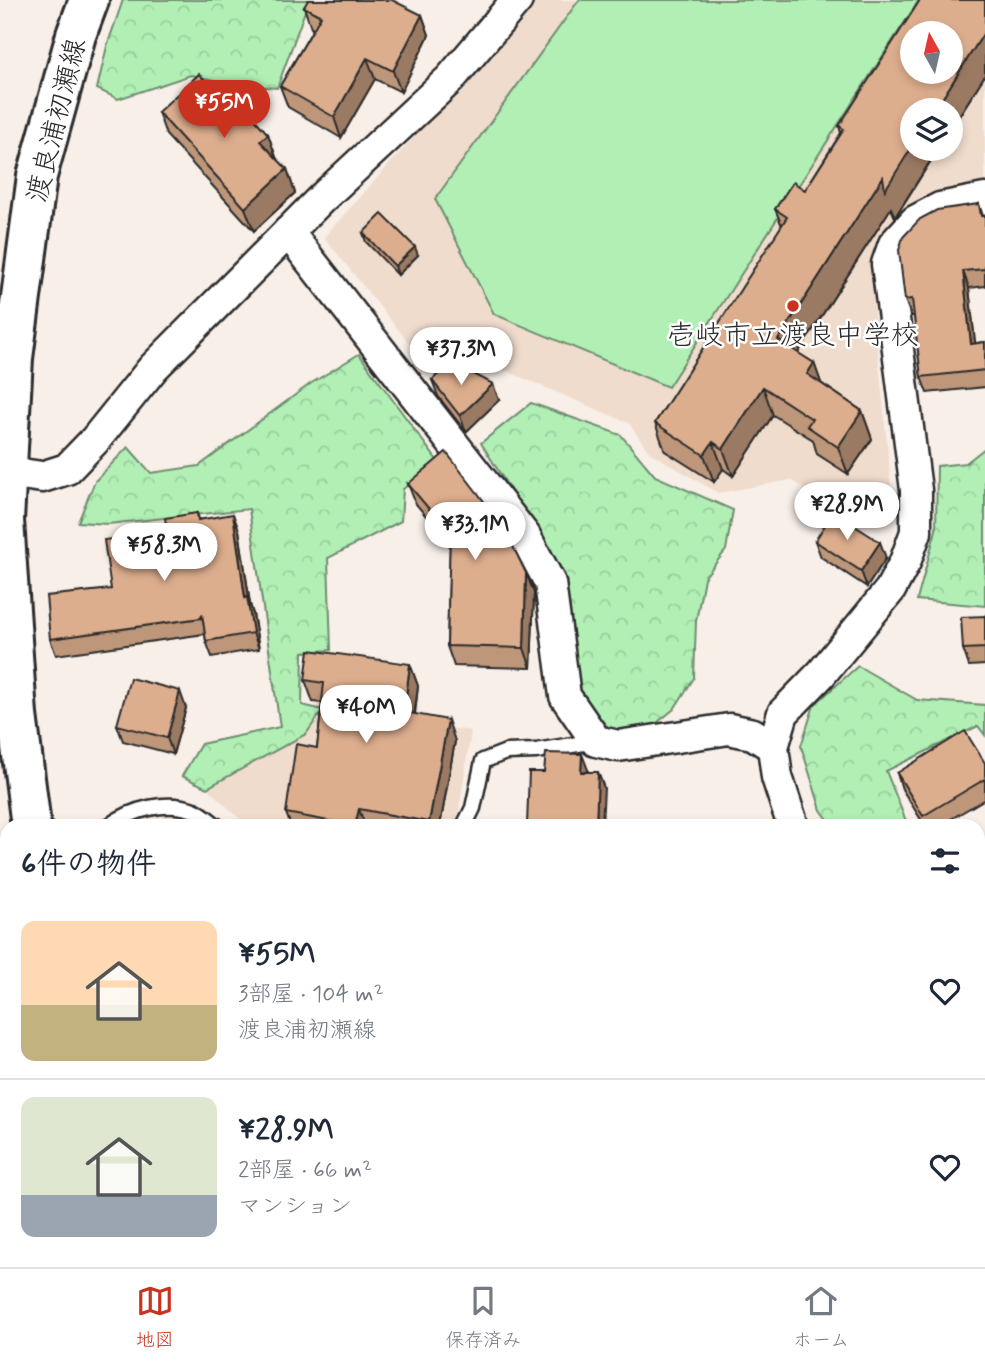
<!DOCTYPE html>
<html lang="ja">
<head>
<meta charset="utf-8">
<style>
  :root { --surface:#fff; --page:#f2f2f3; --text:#1f2937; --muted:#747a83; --line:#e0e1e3; --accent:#c8321e }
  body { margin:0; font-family:Mynerve,"Klee One",sans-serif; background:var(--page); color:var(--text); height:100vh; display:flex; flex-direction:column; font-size:26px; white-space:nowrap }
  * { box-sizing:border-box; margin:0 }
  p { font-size:23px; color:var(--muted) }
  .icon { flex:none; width:38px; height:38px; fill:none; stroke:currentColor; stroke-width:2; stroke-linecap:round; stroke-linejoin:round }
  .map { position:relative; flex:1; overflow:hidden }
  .details { position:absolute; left:0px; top:819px; width:985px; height:448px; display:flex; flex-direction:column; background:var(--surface); border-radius:21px 21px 0 0; box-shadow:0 4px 10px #0003 }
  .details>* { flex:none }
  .needle { width:46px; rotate:352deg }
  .controls { position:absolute; left:900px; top:21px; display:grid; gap:14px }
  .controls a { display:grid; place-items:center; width:63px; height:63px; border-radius:50%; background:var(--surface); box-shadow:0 4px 10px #0003; font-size:35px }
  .price { position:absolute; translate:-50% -60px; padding:0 16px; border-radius:24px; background:#fff; color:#222; font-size:23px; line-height:46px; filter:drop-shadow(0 2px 4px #0008) }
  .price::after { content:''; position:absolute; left:50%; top:42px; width:21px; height:16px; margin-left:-10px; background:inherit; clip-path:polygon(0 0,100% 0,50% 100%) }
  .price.on { background:var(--accent); color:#fff }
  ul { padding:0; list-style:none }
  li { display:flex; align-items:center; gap:21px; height:175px; padding:0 21px }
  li+li { border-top:2px solid var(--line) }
  li span { display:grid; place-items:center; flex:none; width:196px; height:140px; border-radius:14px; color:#555 }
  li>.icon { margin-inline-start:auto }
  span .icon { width:84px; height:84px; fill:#fffc; stroke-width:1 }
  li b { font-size:30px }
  h2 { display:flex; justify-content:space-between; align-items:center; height:84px; padding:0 21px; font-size:30px }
  .dock { display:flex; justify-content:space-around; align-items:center; height:98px; border-top:2px solid var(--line); background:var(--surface); font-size:19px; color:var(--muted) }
  .dock a { display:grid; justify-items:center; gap:4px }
  .dock .on { color:var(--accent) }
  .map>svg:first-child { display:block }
</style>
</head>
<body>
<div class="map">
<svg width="985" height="1267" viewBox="0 0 985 1267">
  <defs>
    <pattern id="forest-crowns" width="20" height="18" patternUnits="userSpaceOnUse" patternTransform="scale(1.75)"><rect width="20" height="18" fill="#b1efb5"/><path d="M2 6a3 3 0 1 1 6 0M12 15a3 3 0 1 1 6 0" fill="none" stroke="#98cd9c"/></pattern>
    <pattern id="garden-furrows" width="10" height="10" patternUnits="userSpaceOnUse" patternTransform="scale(1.75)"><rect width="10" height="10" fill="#b1efb5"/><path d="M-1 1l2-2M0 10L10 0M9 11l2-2" fill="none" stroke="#98cd9c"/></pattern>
  </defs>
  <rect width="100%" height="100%" fill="#f8efe8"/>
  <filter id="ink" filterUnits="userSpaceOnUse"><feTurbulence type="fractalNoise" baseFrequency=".0143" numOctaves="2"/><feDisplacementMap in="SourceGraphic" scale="14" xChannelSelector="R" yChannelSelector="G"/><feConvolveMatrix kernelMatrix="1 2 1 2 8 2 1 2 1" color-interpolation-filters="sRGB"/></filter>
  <g filter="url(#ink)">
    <g fill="#f0dccd" fill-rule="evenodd">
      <path d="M 537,0 L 985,0 L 985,188 L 926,197 L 898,221 L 875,257 L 874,311 L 891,484 L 846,514 L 791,480 L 718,493 L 649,452 L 629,423 L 469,355 L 437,378 L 324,237 ZM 912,33 L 950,33 L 950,72 L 912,72 ZM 912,110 L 950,110 L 950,149 L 912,149 Z"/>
      <polygon points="323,710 471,731 458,817 454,826 247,826 203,784"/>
    </g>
    <g fill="url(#forest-crowns)" stroke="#6e8d70" stroke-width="2">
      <polygon points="123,0 309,0 277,88 233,84 191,75 118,99 97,89 107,46"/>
      <polygon points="359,354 439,463 403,489 401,521 328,558 331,650 303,652 302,705 323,710 306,734 207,788 182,776 201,744 280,727 249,509 108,524 78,522 95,481 128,447 151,473 199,466 310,384"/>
      <polygon points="531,403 621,435 655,476 733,510 726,550 704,578 696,621 694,678 674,709 648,730 613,732 590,709 574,680 543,542 481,443"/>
      <polygon points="985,448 985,606 917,600 936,530 937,466 966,463"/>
      <polygon points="858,666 917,700 985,705 985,735 978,726 886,771 908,826 833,826 821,810 801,746 814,705"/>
      <polygon points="985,978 985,1267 943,1267 945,1260 978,1260 978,980"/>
      <polygon points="190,1260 319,1260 317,1267 194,1267"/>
      <polygon points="470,1260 593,1260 590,1267 468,1267"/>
    </g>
    <polygon fill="url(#garden-furrows)" stroke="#6e8d70" stroke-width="2" points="593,1260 753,1260 758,1267 590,1267"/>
    <polygon fill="#b1efb5" stroke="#6e8d70" stroke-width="2" points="579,0 919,0 668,387 494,314 435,199"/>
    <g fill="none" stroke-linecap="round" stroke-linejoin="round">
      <g stroke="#2b2b2b" stroke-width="19">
        <g id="lane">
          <path d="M 109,826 C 132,809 166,800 194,810 C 202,813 210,821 217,826"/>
          <polyline points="464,826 473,808 483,761 506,752 536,751 596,741"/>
          <polyline points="0,886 7,900"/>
          <polyline points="776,1260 780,1267"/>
        </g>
      </g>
      <g stroke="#2b2b2b" stroke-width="35">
        <g id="street">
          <polyline points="288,232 525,536 550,583 565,696 596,741 618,746 729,729 753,734 773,747"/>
          <polyline points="0,471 42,477 67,469 95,440 153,368 322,198 450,79 517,0"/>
          <polyline points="793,826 777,777 773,747 783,713 821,674 890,590 905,562 916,532 916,490 887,264 894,244 915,221 940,208 985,199"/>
          <polyline points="0,951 7,948"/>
          <polyline points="918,1267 920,1260"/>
        </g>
      </g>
      <g stroke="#2b2b2b" stroke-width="44">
        <g id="secondary">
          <polyline points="31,826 17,715 4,520 13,358 37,176 76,35 89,0"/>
          <polyline points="79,1260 79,1267"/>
        </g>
      </g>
      <use href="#lane" stroke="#fff" stroke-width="14"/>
      <use href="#street" stroke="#fff" stroke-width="30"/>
      <use href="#secondary" stroke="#fff" stroke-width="38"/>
    </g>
    <g fill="#be967a" stroke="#2b2b2b" stroke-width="2">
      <polygon points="985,0 985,75 896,216 895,217 891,208 798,353 814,363 821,383 862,411 872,439 848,474 817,454 813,440 773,415 733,476 723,469 714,482 665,451 655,423 782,226 775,209 805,190 841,133 839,126"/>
      <polygon points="304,7 422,15 429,35 401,92 375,79 341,138 288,107 280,86 313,29 311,28"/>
      <polygon points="233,111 268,134 276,158 287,169 295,193 254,231 166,135 158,112"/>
      <polygon points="979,204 983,216 985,216 985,286 969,288 975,343 985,342 985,387 927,393 921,377 914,316 911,316 905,300"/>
      <polygon points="363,233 418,255 398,275 366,242"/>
      <polygon points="432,380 499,400 466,432 438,396"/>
      <polygon points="408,484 526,573 534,593 531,668 454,666 447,646 450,545 416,504"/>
      <polygon points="197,513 199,519 239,530 250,604 253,614 259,649 212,657 206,641 205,634 56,655 50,639 111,589 167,531"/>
      <polygon points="815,541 886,558 867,587 821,557"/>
      <polygon points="985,616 985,665 969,666 963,649"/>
      <polygon points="410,664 418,686 415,714 455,741 440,826 291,826 286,813 317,748 322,703 313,702 305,680"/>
      <polygon points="186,708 173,754 123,741 117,725"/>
      <polygon points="985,763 985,799 939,826 925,826 902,789 897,773"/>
      <polygon points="985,864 985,920 978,923 978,867"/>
    </g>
    <g fill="#9b7a63" stroke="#2b2b2b" stroke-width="2">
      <polygon points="422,15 429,35 401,92 393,71"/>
      <polygon points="985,31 985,75 950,130 950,110 935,110"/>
      <polygon points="367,58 375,79 341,138 334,117"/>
      <polygon points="268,134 276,157 268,164 260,141"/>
      <polygon points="912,147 912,149 938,149 895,217 891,208 788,368 778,340 883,177"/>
      <polygon points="287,169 295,193 254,231 245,208"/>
      <polygon points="415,247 418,255 398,275 395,266"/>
      <polygon points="963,271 969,288 977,360 971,344"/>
      <polygon points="814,363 824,391 807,374"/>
      <polygon points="493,384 499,400 466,432 460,416"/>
      <polygon points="763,387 773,415 733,476 723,449"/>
      <polygon points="862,411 872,439 848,474 838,447"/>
      <polygon points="713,442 723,469 714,482 704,455"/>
      <polygon points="233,514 239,530 250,604 253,614 259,649 253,633 245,598"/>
      <polygon points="880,542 886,558 867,587 861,571"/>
      <polygon points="526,573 534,593 531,668 524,648"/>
      <polygon points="410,664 418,686 412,733 404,712"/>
      <polygon points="180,691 186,708 173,754 167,738"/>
      <polygon points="448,720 455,741 440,826 430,826 429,822"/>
      <polygon points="582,754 588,770 587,788 581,772"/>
      <polygon points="598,772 604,788 602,826 596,826"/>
      <polygon points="359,809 365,826 355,826"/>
      <polygon points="436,1260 441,1260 444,1267 433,1267"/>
    </g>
    <g fill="#ddae8e" stroke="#2b2b2b" stroke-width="2" fill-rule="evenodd">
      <polygon points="308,0 392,0 422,15 393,71 367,58 334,117 280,86 321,16 304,7"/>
      <path d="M 920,0 L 985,0 L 985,31 L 935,110 L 912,110 L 912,147 L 885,190 L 883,177 L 778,340 L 814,363 L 807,374 L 862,411 L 838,447 L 807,426 L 812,419 L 763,387 L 723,449 L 713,442 L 704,455 L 655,423 L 787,217 L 775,209 L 793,182 L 805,190 L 844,129 L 839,126 ZM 912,33 L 950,33 L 950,72 L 912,72 Z"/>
      <polygon points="199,74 233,111 241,104 268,134 260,141 287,169 245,208 158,112"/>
      <polygon points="979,204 981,216 985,216 985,269 963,271 971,344 985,342 985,370 921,377 912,299 905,300 899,250 903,237 920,219 937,210"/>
      <polygon points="382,214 415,247 395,266 363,233"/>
      <polygon points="451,362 493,384 460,416 432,380"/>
      <polygon points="446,452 503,526 526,573 524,648 447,646 450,534 408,484"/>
      <polygon points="833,512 880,542 861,571 815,541"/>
      <polygon points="197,513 198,520 233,514 245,598 247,597 253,633 206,641 202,614 201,618 50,639 46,596 111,589 104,540 167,531 165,518"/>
      <polygon points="985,616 985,648 963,649 961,617"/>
      <polygon points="309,650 410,664 404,712 448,720 429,822 359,809 355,826 286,813 296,744 317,748 324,683 305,680"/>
      <polygon points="130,678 180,691 167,738 117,725"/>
      <polygon points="965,731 985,763 985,779 923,816 897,773"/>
      <polygon points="546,753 582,754 581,772 598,772 596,826 527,825 529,772 544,772"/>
      <polygon points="482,825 518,826 482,826"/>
      <polygon points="985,864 985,902 978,905 978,867"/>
      <polygon points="323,1260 436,1260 433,1267 331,1267 322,1264"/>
    </g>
  </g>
  <circle fill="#c8321e" stroke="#fff" stroke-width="2.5" cx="793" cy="306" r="7"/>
  <g text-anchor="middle" stroke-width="5" stroke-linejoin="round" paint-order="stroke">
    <g font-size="28" fill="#2b2b2b" stroke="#fff">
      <text transform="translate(55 120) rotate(-76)" y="10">渡良浦初瀬線</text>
    </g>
    <g font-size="28" fill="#2b2b2b" stroke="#fff">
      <text x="793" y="344">壱岐市立渡良中学校</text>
    </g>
  </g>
</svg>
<div class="controls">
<a><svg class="needle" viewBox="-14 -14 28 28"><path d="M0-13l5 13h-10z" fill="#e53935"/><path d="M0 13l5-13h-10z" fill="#747a83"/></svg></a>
<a><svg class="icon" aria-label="layers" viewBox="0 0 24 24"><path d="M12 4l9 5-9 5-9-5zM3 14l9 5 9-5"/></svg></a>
</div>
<b class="price on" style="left:224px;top:140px">¥55M</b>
<b class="price" style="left:461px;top:387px">¥37.3M</b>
<b class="price" style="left:847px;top:542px">¥28.9M</b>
<b class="price" style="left:475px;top:562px">¥33.1M</b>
<b class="price" style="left:164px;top:583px">¥58.3M</b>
<b class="price" style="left:366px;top:745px">¥40M</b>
<section class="details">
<h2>6件の物件<svg class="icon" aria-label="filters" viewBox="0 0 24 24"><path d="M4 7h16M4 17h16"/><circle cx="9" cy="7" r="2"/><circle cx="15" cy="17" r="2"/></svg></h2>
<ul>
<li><span style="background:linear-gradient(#ffd9b3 60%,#c2b280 0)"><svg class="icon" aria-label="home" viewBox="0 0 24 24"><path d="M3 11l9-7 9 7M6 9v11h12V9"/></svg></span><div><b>¥55M</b><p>3部屋 · 104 m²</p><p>渡良浦初瀬線</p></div><svg class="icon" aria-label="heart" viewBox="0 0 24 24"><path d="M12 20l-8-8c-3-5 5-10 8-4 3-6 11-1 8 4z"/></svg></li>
<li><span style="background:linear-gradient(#dfe7d0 70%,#9aa5b1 0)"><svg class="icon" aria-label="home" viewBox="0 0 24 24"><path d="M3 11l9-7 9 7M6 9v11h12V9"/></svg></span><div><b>¥28.9M</b><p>2部屋 · 66 m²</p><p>マンション</p></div><svg class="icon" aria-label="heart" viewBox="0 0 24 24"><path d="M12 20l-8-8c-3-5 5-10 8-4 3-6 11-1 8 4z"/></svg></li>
</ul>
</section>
</div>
<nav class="dock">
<a class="on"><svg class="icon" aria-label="map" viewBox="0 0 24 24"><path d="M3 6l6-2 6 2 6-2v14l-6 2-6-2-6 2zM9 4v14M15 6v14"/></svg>地図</a>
<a><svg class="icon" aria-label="saved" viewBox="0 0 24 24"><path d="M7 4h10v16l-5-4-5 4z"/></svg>保存済み</a>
<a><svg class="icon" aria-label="home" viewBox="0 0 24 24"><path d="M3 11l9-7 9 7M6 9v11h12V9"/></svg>ホーム</a>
</nav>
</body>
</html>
